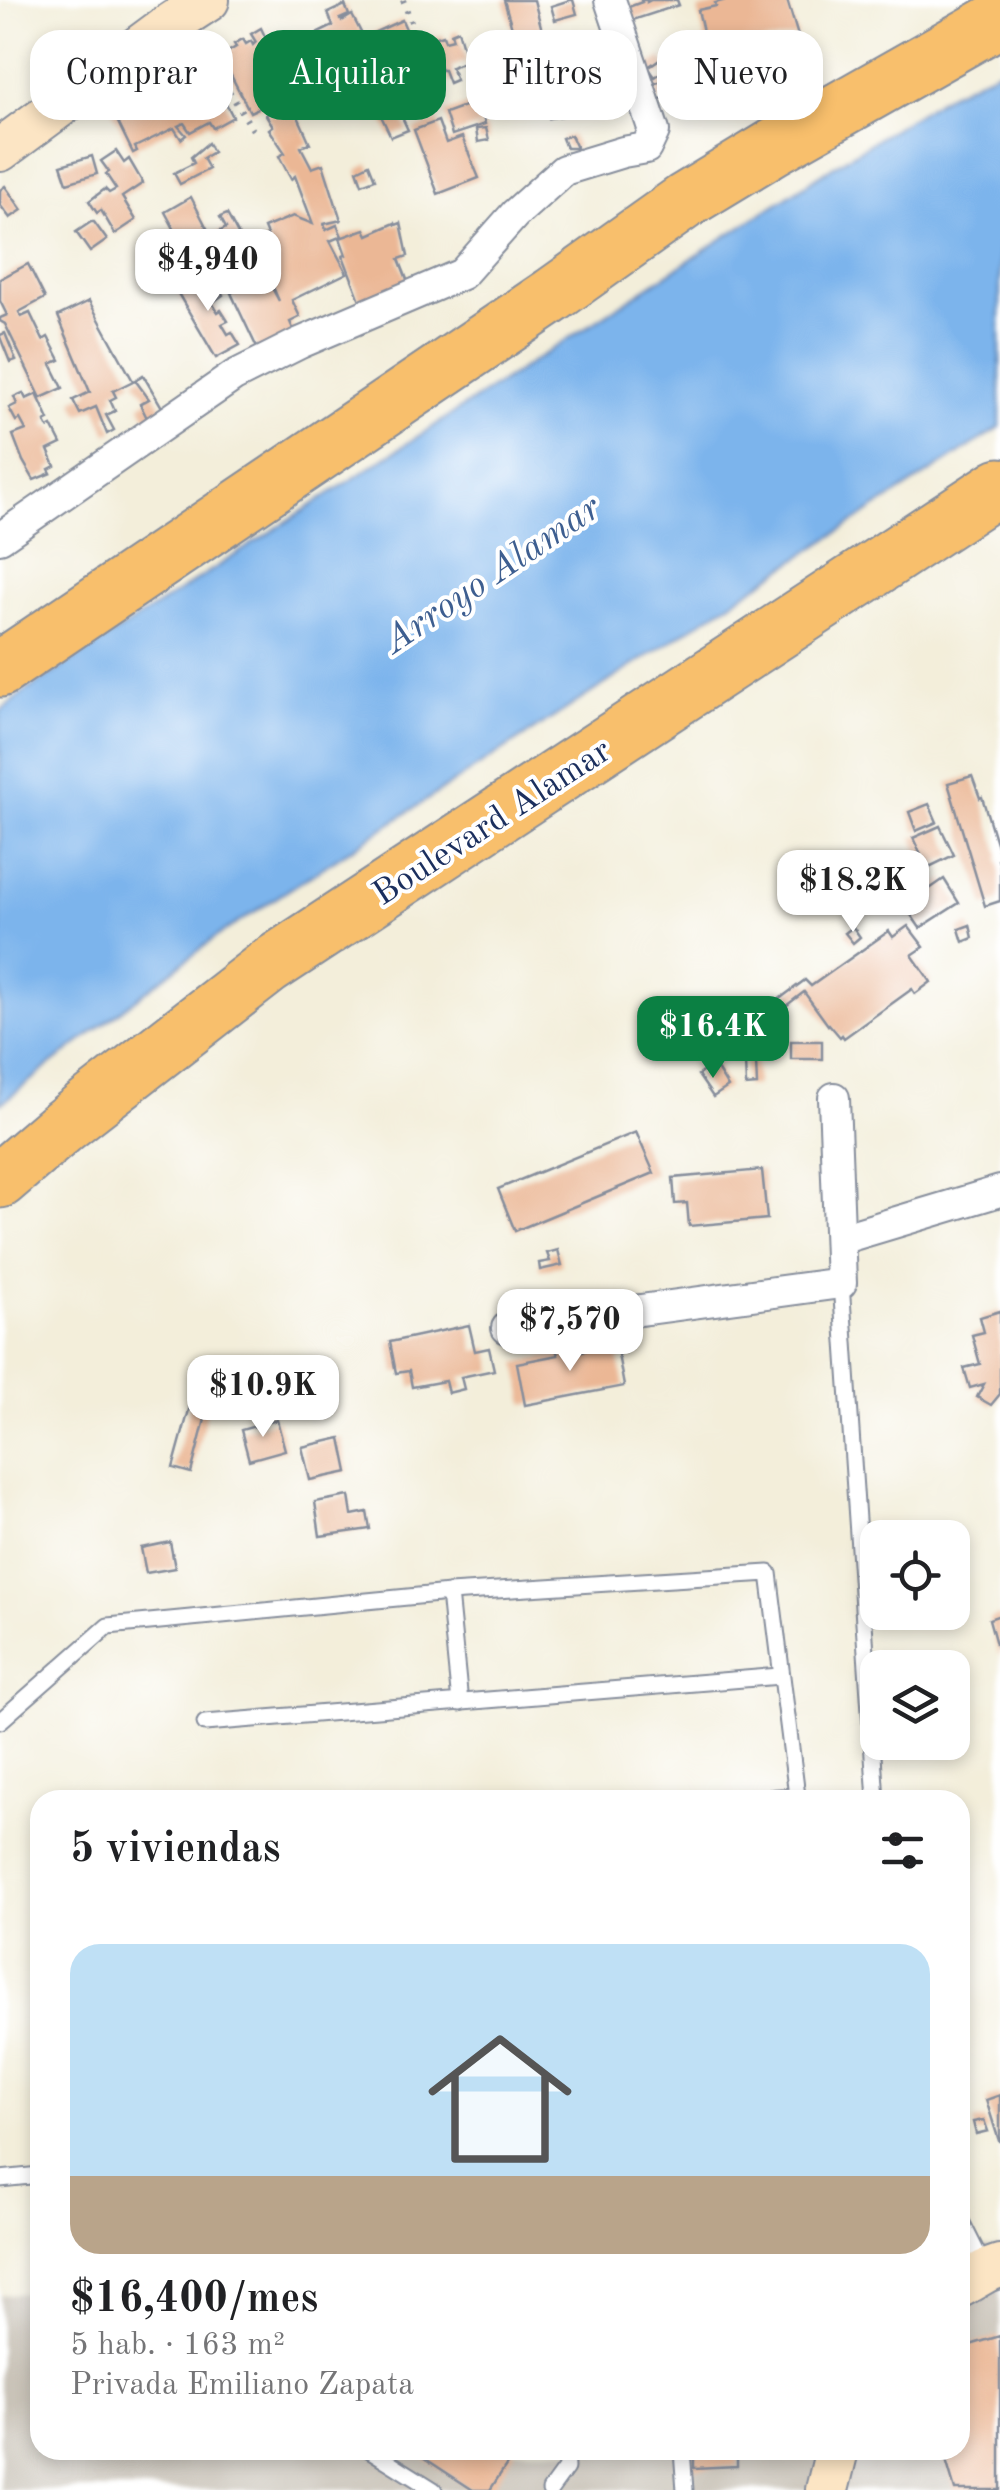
<!DOCTYPE html>
<html lang="es">
<head>
<meta charset="utf-8">
<style>
  :root { --surface:#fff; --page:#f6f6f6; --text:#202124; --muted:#757577; --accent:#0b8043 }
  body { margin:0; font-family:"Old Standard TT",serif; background:var(--page); color:var(--text); height:100vh; display:flex; flex-direction:column; font-size:38px; white-space:nowrap }
  * { box-sizing:border-box; margin:0 }
  p { font-size:32px; color:var(--muted) }
  .icon { flex:none; width:55px; height:55px; fill:none; stroke:currentColor; stroke-width:2; stroke-linecap:round; stroke-linejoin:round }
  .map { position:relative; flex:1; overflow:hidden }
  .sheet { position:absolute; left:30px; top:1790px; width:940px; height:670px; display:flex; flex-direction:column; background:var(--surface); border-radius:30px; box-shadow:0 5px 15px #0003 }
  .sheet>* { flex:none }
  .guide { position:absolute; left:30px; top:30px; width:940px; height:90px; display:flex; gap:20px }
  .fabs { position:absolute; left:860px; top:1520px; display:grid; gap:20px }
  .fabs a { display:grid; place-items:center; width:110px; height:110px; border-radius:20px; background:var(--surface); box-shadow:0 5px 15px #0003; font-size:50px }
  .price { position:absolute; translate:-50% -85px; padding:0 22px; border-radius:20px; background:#fff; color:#222; font-size:32px; line-height:65px; filter:drop-shadow(0 2px 5px #0008) }
  .price::after { content:''; position:absolute; left:50%; top:60px; width:30px; height:22px; margin-left:-15px; background:inherit; clip-path:polygon(0 0,100% 0,50% 100%) }
  .price.on { background:var(--accent); color:#fff }
  ul { padding:0; list-style:none }
  li { display:grid; align-content:center; gap:20px; height:530px; padding:0 40px }
  li span { display:grid; place-items:center; height:310px; border-radius:30px; color:#555 }
  li>.icon { margin-inline-start:auto }
  span .icon { width:180px; height:180px; fill:#fffc; stroke-width:1 }
  li b { font-size:42px }
  h2 { display:flex; justify-content:space-between; align-items:center; height:120px; padding:0 40px; font-size:42px }
  .tag { padding:0 35px; border-radius:30px; background:var(--surface); box-shadow:0 5px 15px #0003; font-size:35px; line-height:90px }
  .tag.on { background:var(--accent); color:#fff }
  .map>svg:first-child { display:block }
</style>
</head>
<body>
<div class="map">
<svg width="1000" height="2490" viewBox="0 0 1000 2490">
  <rect width="100%" height="100%" fill="#fff"/>
  <filter id="ink" filterUnits="userSpaceOnUse"><feTurbulence type="fractalNoise" baseFrequency=".01" numOctaves="2"/><feDisplacementMap in="SourceGraphic" scale="20" xChannelSelector="R" yChannelSelector="G"/><feConvolveMatrix kernelMatrix="1 2 1 2 8 2 1 2 1" color-interpolation-filters="sRGB"/></filter>
  <filter id="wash" filterUnits="userSpaceOnUse"><feTurbulence type="fractalNoise" baseFrequency=".0048" numOctaves="4" result="noise"/><feDisplacementMap in="SourceGraphic" scale="40" xChannelSelector="R" yChannelSelector="G"/><feGaussianBlur stdDeviation="2.25" result="paint"/><feColorMatrix in="noise" values="0 0 0 0 0 0 0 0 0 0 0 0 0 0 0 0 0 1.4 0 .05"/><feComposite in="paint" operator="in"/></filter>
  <g filter="url(#wash)">
    <rect width="100%" height="100%" fill="#f3eeda"/>
    <polygon fill="#c9c3b8" points="960,2246 1000,2246 1000,2490 0,2490 0,2295 40,2292 40,2450 960,2450"/>
    <polygon fill="#7cb4ec" stroke="#4c72a5" stroke-width="2.5" points="1000,69 1000,427 216,937 0,1104 0,711 23,693 842,161 950,93"/>
    <g id="blocks">
      <g fill="#ebb795">
        <polygon points="504,0 534,0 544,38 517,45"/>
        <polygon points="570,0 573,0 577,14 555,20 551,6"/>
        <polygon points="641,0 647,0 647,2 651,0 677,0 679,5 627,22 623,9 642,2"/>
        <polygon points="726,0 787,0 798,36 731,48 735,69 727,70 730,86 777,77 779,90 763,94 717,97 705,49 707,49 698,10 716,6 715,3"/>
        <polygon points="345,5 349,15 340,19 342,21 352,15 372,54 356,63 350,50 341,54 343,57 320,68 304,40 333,26 328,13"/>
        <polygon points="402,20 416,52 411,54 417,66 413,68 430,108 407,117 371,34"/>
        <polygon points="261,28 291,92 288,94 310,143 301,147 312,168 323,164 341,220 324,224 326,230 337,225 342,236 330,241 347,273 292,300 300,317 290,322 299,342 254,364 248,352 257,348 231,293 265,275 279,301 267,273 273,271 262,243 269,240 264,228 293,216 313,224 295,176 291,179 279,156 285,153 269,129 273,126 266,115 283,105 279,98 250,112 221,56 236,47 234,44 243,39 246,44 251,41 253,45 256,42 251,34"/>
        <polygon points="458,30 467,61 451,67 456,80 449,83 444,70 441,70 430,39 443,35 445,41 453,39 451,33"/>
        <polygon points="791,42 794,53 784,56 781,46"/>
        <polygon points="178,50 193,76 181,83 184,89 211,74 233,117 213,128 209,122 190,132 184,123 178,126 186,135 181,139 174,128 135,147 137,151 133,153 109,104 123,95 120,90 156,69 154,65"/>
        <polygon points="661,58 668,68 655,77 648,67"/>
        <polygon points="672,78 677,92 656,101 652,84"/>
        <polygon points="556,85 556,89 571,86 572,101 611,88 615,102 574,114 549,118 544,87"/>
        <polygon points="391,94 408,130 391,137 375,103"/>
        <polygon points="478,101 485,124 452,135 445,113"/>
        <polygon points="438,121 446,143 462,137 479,178 438,194 414,130"/>
        <polygon points="486,128 489,140 478,142 476,129"/>
        <polygon points="571,135 577,148 566,148 562,138"/>
        <polygon points="208,143 213,152 203,158 209,169 180,184 174,173 194,163 191,157"/>
        <polygon points="116,151 124,163 129,159 143,183 122,197 136,220 115,234 101,210 97,213 89,201 105,189 109,193 116,189 106,174 109,172 101,161"/>
        <polygon points="92,156 97,174 67,183 61,165"/>
        <polygon points="369,164 375,179 362,184 357,170"/>
        <polygon points="5,186 22,210 10,218 0,205 0,190"/>
        <polygon points="191,197 211,236 226,228 220,217 227,214 246,249 196,276 180,247 183,245 165,212"/>
        <polygon points="91,222 94,222 107,240 90,252 76,232"/>
        <polygon points="395,223 396,225 401,223 408,256 399,259 408,282 376,294 379,303 363,308 343,256 346,255 340,238 365,229 368,235"/>
        <polygon points="28,264 45,298 19,312 21,317 30,313 43,340 48,337 60,360 51,364 63,388 41,398 5,324 0,321 0,318 7,315 0,301 0,279"/>
        <polygon points="210,272 223,295 212,303 218,312 221,310 228,321 222,324 228,334 232,332 240,345 216,358 176,290"/>
        <polygon points="89,301 133,381 113,391 116,397 110,400 115,411 106,415 114,430 107,434 96,407 80,414 73,400 90,392 58,316"/>
        <polygon points="5,333 16,360 10,362 0,337 0,335"/>
        <polygon points="143,375 166,414 150,424 140,404 149,399 135,380"/>
        <polygon points="23,393 26,399 37,394 49,420 45,422 48,428 52,426 61,444 48,450 55,466 49,469 51,473 34,480 23,461 13,435 26,430 20,419 16,421 9,408 17,404 14,397"/>
        <polygon points="972,776 980,798 982,797 1000,856 998,859 1000,866 1000,901 985,906 948,783"/>
        <polygon points="929,804 937,822 916,831 909,812"/>
        <polygon points="940,826 954,855 927,868 913,838"/>
        <polygon points="944,879 959,903 920,928 905,906"/>
        <polygon points="970,925 973,938 963,942 959,929"/>
        <polygon points="908,926 924,947 912,955 931,982 915,994 912,989 844,1038 842,1035 840,1037 829,1024 828,1025 804,992 782,1009 774,1003 805,980 811,986 889,931 893,937"/>
        <polygon points="853,927 860,937 853,943 845,933"/>
        <rect x="791" y="1041" width="31" height="18"/>
        <polygon points="745,1062 756,1062 757,1085 746,1086"/>
        <polygon points="714,1064 728,1087 713,1097 698,1075"/>
        <polygon points="636,1132 654,1173 515,1231 498,1189"/>
        <polygon points="762,1170 767,1219 689,1226 687,1203 675,1204 673,1178"/>
        <polygon points="558,1250 562,1265 540,1270 539,1263 550,1261 547,1253"/>
        <polygon points="1000,1311 1000,1394 991,1405 977,1397 984,1384 970,1388 964,1368 980,1364 972,1335 984,1332 980,1317"/>
        <polygon points="469,1325 475,1351 489,1348 494,1370 461,1377 464,1389 448,1393 445,1381 412,1387 409,1371 396,1373 390,1342"/>
        <polygon points="580,1343 582,1351 616,1344 624,1386 525,1405 517,1363 558,1355 556,1349"/>
        <polygon points="192,1399 209,1404 191,1473 173,1468"/>
        <polygon points="277,1420 285,1450 249,1460 241,1430"/>
        <polygon points="341,1438 348,1472 310,1480 302,1447"/>
        <polygon points="349,1496 352,1515 367,1512 370,1529 320,1536 315,1502"/>
        <polygon points="170,1542 175,1568 146,1573 141,1548"/>
        <polygon points="1000,1615 1000,1655 999,1655 989,1619"/>
        <polygon points="952,1690 955,1690 959,1718 952,1719"/>
        <polygon points="1000,2095 1000,2141 999,2141 986,2100"/>
        <polygon points="984,2120 988,2131 976,2134 973,2122"/>
        <polygon points="1000,2336 1000,2490 955,2490 943,2450 960,2450 960,2348"/>
        <polygon points="412,2450 516,2450 490,2490 473,2490"/>
        <polygon points="694,2450 737,2450 737,2466 694,2468"/>
      </g>
    </g>
  </g>
  <g filter="url(#ink)">
    <use href="#blocks" fill-opacity="0" stroke="#878e9c" stroke-width="2.5"/>
    <g fill="none" stroke-linecap="round" stroke-linejoin="round">
      <g stroke="#878e9c" stroke-width="19">
        <g id="lane">
          <polyline points="841,1283 876,1800"/>
          <polyline points="449,1593 460,1703"/>
          <polyline points="0,1721 108,1626 449,1593 769,1573 797,1796"/>
          <polyline points="205,1723 780,1676"/>
          <polyline points="728,1800 797,1796 798,1800"/>
          <polyline points="0,2179 40,2175"/>
          <polyline points="960,2219 985,2269"/>
          <polyline points="370,2450 434,2490"/>
          <polyline points="682,2450 685,2490"/>
          <polyline points="550,2490 566,2468 565,2450"/>
        </g>
      </g>
      <g stroke="#878e9c" stroke-width="34">
        <g id="street">
          <polyline points="0,538 234,376 300,343 462,274 515,214 564,170 623,152 646,148 654,131 610,0"/>
          <polyline points="840,1239 1000,1191"/>
          <polyline points="507,1328 841,1283 834,1098"/>
        </g>
      </g>
      <g stroke="#878e9c" stroke-width="46">
        <g id="secondary">
          <polyline points="0,150 165,28 208,0"/>
          <polyline points="960,2286 986,2271 1000,2266"/>
          <polyline points="827,2490 837,2450"/>
        </g>
      </g>
      <g stroke="#878e9c" stroke-width="59">
        <g id="highway">
          <polyline points="0,669 553,295 685,201 774,147 1000,19"/>
          <polyline points="0,1180 63,1126 269,966 1000,486"/>
        </g>
      </g>
      <g stroke="#878e9c" stroke-width="6" stroke-dasharray="2.5 8" stroke-linecap="butt">
        <polyline points="403,0 429,70 434,96"/>
        <polyline points="202,47 256,135"/>
      </g>
      <use href="#lane" stroke="#fff" stroke-width="15"/>
      <use href="#street" stroke="#fff" stroke-width="30"/>
      <use href="#secondary" stroke="#fce5c4" stroke-width="42"/>
      <use href="#highway" stroke="#f8bf6c" stroke-width="55"/>
    </g>
  </g>
  <g text-anchor="middle" stroke-width="8" stroke-linejoin="round" paint-order="stroke">
    <g font-size="35" fill="#1b2f5e" stroke="#fff">
      <text transform="translate(491 821) rotate(-33)" y="12">Boulevard Alamar</text>
    </g>
    <g font-size="38" font-style="italic" fill="#3d5e90" stroke="#fff">
      <text transform="translate(491 573) rotate(-34)" y="13">Arroyo Alamar</text>
    </g>
  </g>
</svg>
<div class="fabs">
<a><svg class="icon" aria-label="locate" viewBox="0 0 24 24"><circle cx="12" cy="12" r="6"/><path d="M12 2v4M12 18v4M2 12h4M18 12h4"/></svg></a>
<a><svg class="icon" aria-label="layers" viewBox="0 0 24 24"><path d="M12 4l9 5-9 5-9-5zM3 14l9 5 9-5"/></svg></a>
</div>
<b class="price" style="left:208px;top:314px">$4,940</b>
<b class="price" style="left:853px;top:935px">$18.2K</b>
<b class="price on" style="left:713px;top:1081px">$16.4K</b>
<b class="price" style="left:570px;top:1374px">$7,570</b>
<b class="price" style="left:263px;top:1440px">$10.9K</b>
<div class="guide">
<a class="tag">Comprar</a>
<a class="tag on">Alquilar</a>
<a class="tag">Filtros</a>
<a class="tag">Nuevo</a>
</div>
<section class="sheet">
<h2>5 viviendas<svg class="icon" aria-label="filters" viewBox="0 0 24 24"><path d="M4 7h16M4 17h16"/><circle cx="9" cy="7" r="2"/><circle cx="15" cy="17" r="2"/></svg></h2>
<ul>
<li><span style="background:linear-gradient(#bfe0f5 75%,#b9a48a 0)"><svg class="icon" aria-label="home" viewBox="0 0 24 24"><path d="M3 11l9-7 9 7M6 9v11h12V9"/></svg></span><div><b>$16,400/mes</b><p>5 hab. · 163 m²</p><p>Privada Emiliano Zapata</p></div></li>
</ul>
</section>
</div>
</body>
</html>
